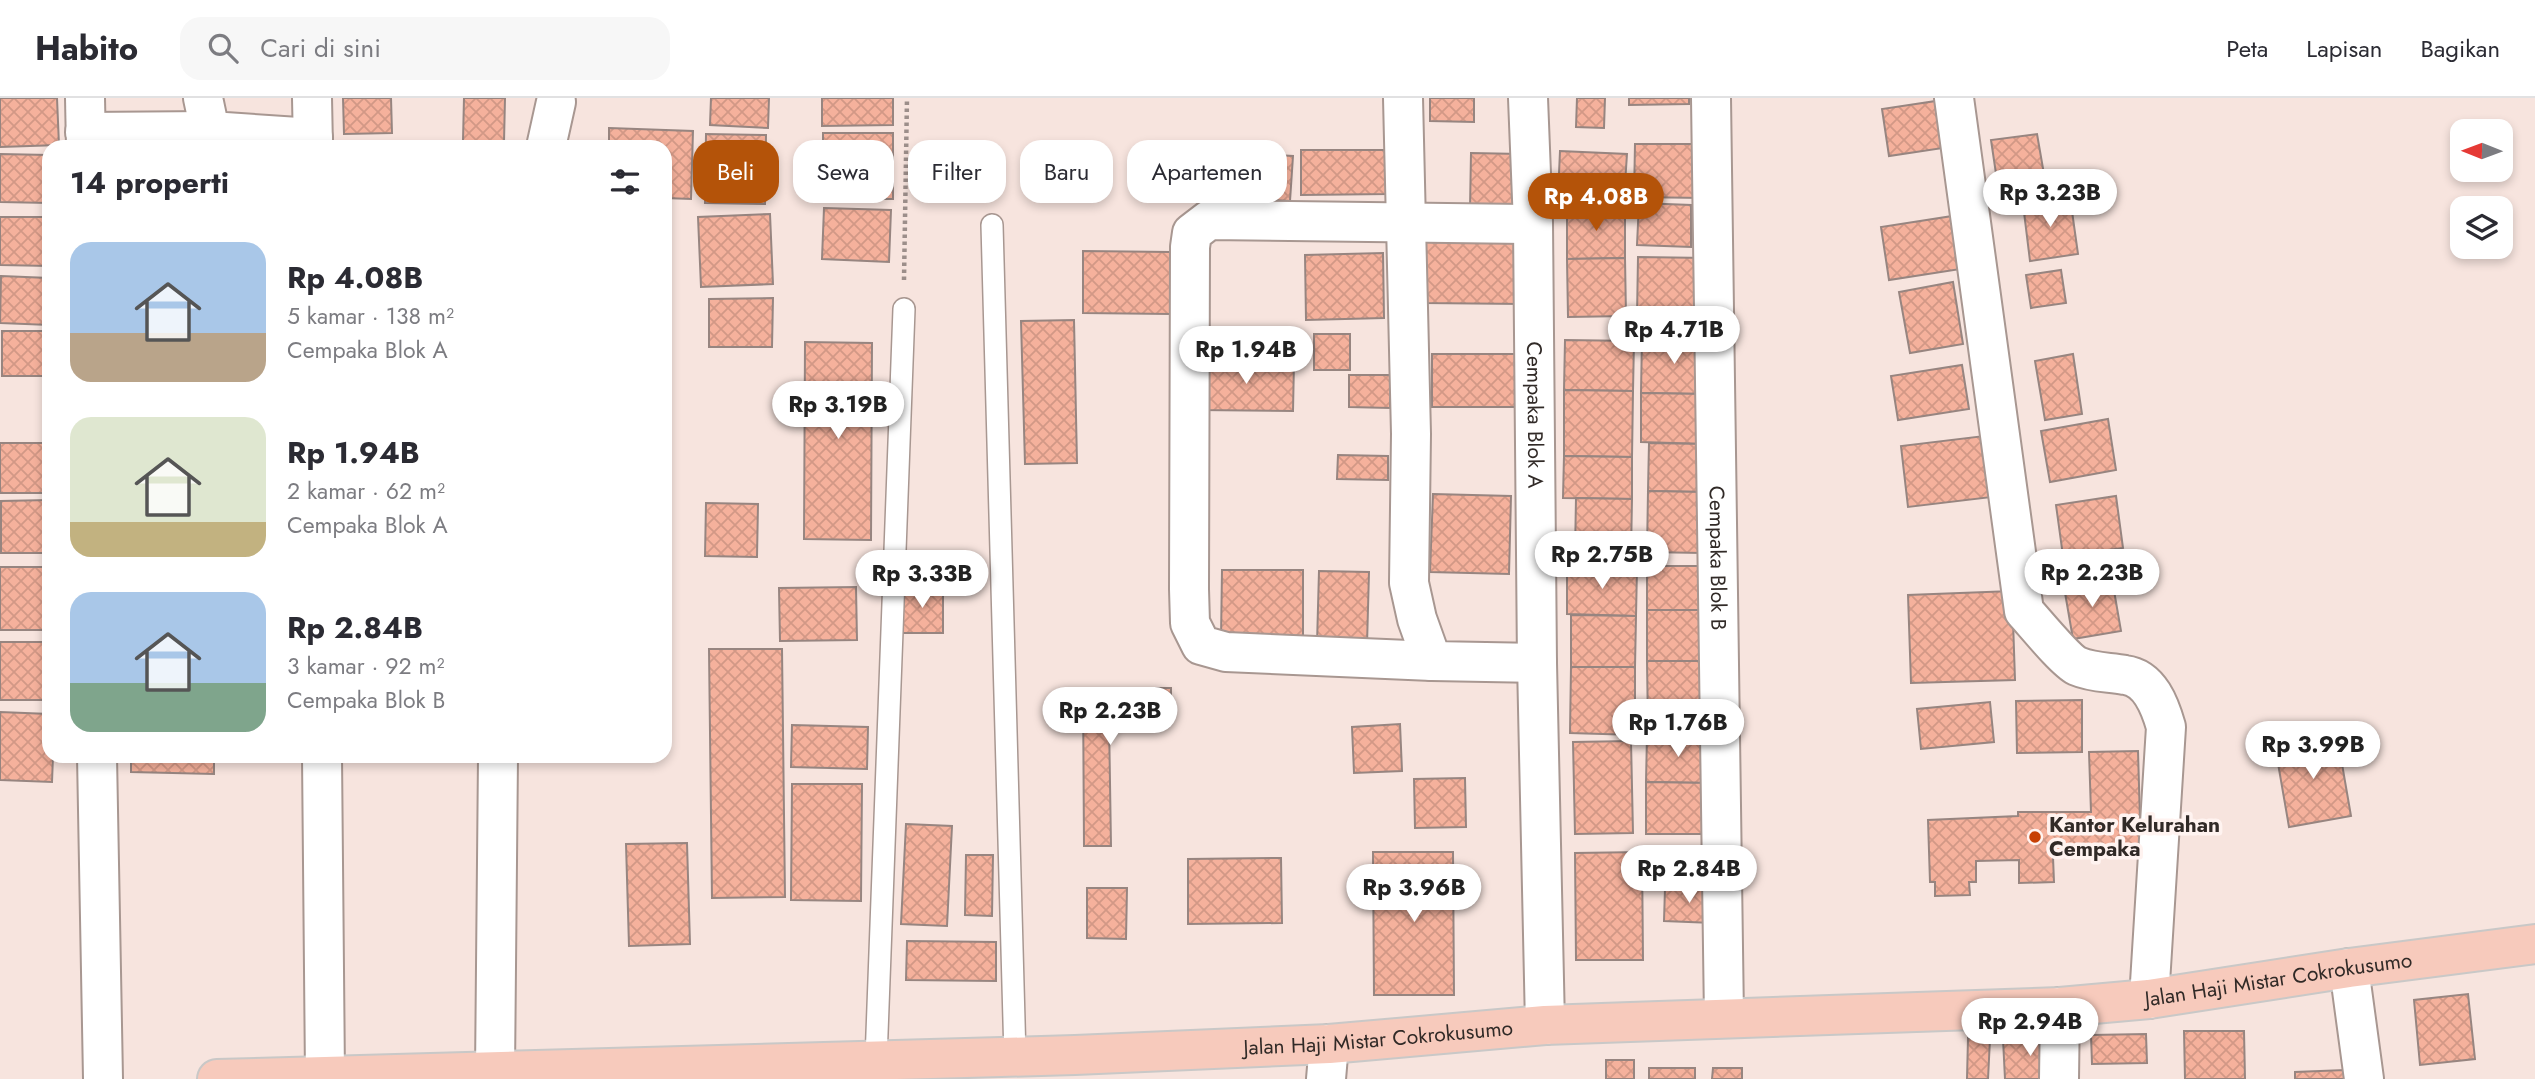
<!DOCTYPE html>
<html lang="id">
<head>
<meta charset="utf-8">
<style>
  :root { --surface:#fff; --page:#f7f7f7; --text:#2b2b33; --muted:#7c7c81; --line:#e1e1e2; --accent:#b45309 }
  body { margin:0; font-family:Jost,sans-serif; background:var(--page); color:var(--text); height:100vh; display:flex; flex-direction:column; font-size:26px; white-space:nowrap }
  * { box-sizing:border-box; margin:0 }
  p { font-size:23px; color:var(--muted) }
  .icon { flex:none; width:38px; height:38px; fill:none; stroke:currentColor; stroke-width:2; stroke-linecap:round; stroke-linejoin:round }
  .map { position:relative; flex:1; overflow:hidden }
  .details { position:absolute; left:42px; top:42px; width:630px; height:623px; display:flex; flex-direction:column; background:var(--surface); border-radius:21px; box-shadow:0 4px 10px #0003 }
  .details>* { flex:none }
  .top-card { position:absolute; left:693px; top:42px; width:665px; height:63px; display:flex; gap:14px }
  .needle { width:46px; rotate:271deg }
  .controls { position:absolute; left:2450px; top:21px; display:grid; gap:14px }
  .controls a { display:grid; place-items:center; width:63px; height:63px; border-radius:14px; background:var(--surface); box-shadow:0 4px 10px #0003; font-size:35px }
  .price { position:absolute; translate:-50% -60px; padding:0 16px; border-radius:24px; background:#fff; color:#222; font-size:23px; line-height:46px; filter:drop-shadow(0 2px 4px #0008) }
  .price::after { content:''; position:absolute; left:50%; top:42px; width:21px; height:16px; margin-left:-10px; background:inherit; clip-path:polygon(0 0,100% 0,50% 100%) }
  .price.on { background:var(--accent); color:#fff }
  ul { padding:0; list-style:none }
  li { display:flex; align-items:center; gap:21px; height:175px; padding:0 28px }
  li span { display:grid; place-items:center; flex:none; width:196px; height:140px; border-radius:21px; color:#555 }
  li>.icon { margin-inline-start:auto }
  span .icon { width:84px; height:84px; fill:#fffc; stroke-width:1 }
  li b { font-size:30px }
  h2 { display:flex; justify-content:space-between; align-items:center; height:84px; padding:0 28px; font-size:30px }
  .tag { padding:0 24px; border-radius:21px; background:var(--surface); box-shadow:0 4px 10px #0003; font-size:24px; line-height:63px }
  .tag.on { background:var(--accent); color:#fff }
  header { display:flex; align-items:center; gap:42px; box-sizing:border-box; height:98px; padding:0 35px; background:var(--surface); border-bottom:2px solid var(--line) }
  header strong { font-size:33px }
  nav { display:flex; gap:38px; margin-inline-start:auto; font-size:24px }
  .search { width:490px; height:63px; background:var(--page); display:flex; align-items:center; gap:18px; box-sizing:border-box; padding:0 24px; border-radius:21px; color:var(--muted); font-size:26px }
  .map>svg:first-child { display:block }
</style>
</head>
<body>
<header>
<strong>Habito</strong>
<div class="search"><svg class="icon" aria-label="search" viewBox="0 0 24 24"><circle cx="10" cy="10" r="6"/><path d="M15 15l6 6"/></svg>Cari di sini</div>
<nav><a>Peta</a><a>Lapisan</a><a>Bagikan</a></nav>
</header>
<div class="map">
<svg width="2535" height="981" viewBox="0 0 2535 981">
  <defs>
    <pattern id="building-cross-hatch" width="8" height="8" patternUnits="userSpaceOnUse" patternTransform="scale(1.75)"><rect width="8" height="8" fill="#f5b19c"/><path d="M0 0l8 8M0 8l8-8" fill="none" stroke="#d29886"/></pattern>
  </defs>
  <rect width="100%" height="100%" fill="#f7e4de"/>
  <g fill="url(#building-cross-hatch)" stroke="#978580" stroke-width="2">
    <polygon points="0,0 57,0 59,47 0,49"/>
    <polygon points="343,0 391,0 392,35 344,36"/>
    <polygon points="464,0 505,0 504,44 463,43"/>
    <polygon points="711,0 769,0 768,30 710,27"/>
    <polygon points="822,0 893,0 893,27 822,28"/>
    <polygon points="1430,0 1474,0 1474,24 1430,23"/>
    <polygon points="1577,0 1605,0 1604,30 1576,29"/>
    <polygon points="1629,0 1689,0 1689,6 1629,7"/>
    <polygon points="1936,3 1943,50 1889,58 1882,11"/>
    <polygon points="609,30 693,33 691,101 665,100 665,49 609,49"/>
    <rect x="823" y="35" width="70" height="66"/>
    <polygon points="706,36 766,37 765,106 705,105"/>
    <polygon points="2037,36 2045,82 1998,89 1991,42"/>
    <polygon points="1635,46 1703,46 1703,100 1634,99"/>
    <polygon points="1243,48 1247,102 1205,105 1202,51"/>
    <polygon points="1301,52 1389,52 1389,96 1301,97"/>
    <polygon points="1560,53 1627,56 1624,101 1558,98"/>
    <polygon points="1471,55 1521,56 1521,112 1470,111"/>
    <polygon points="0,56 49,57 49,105 0,104"/>
    <polygon points="1257,56 1293,58 1290,103 1254,101"/>
    <polygon points="2070,99 2078,156 2030,163 2023,106"/>
    <polygon points="1639,105 1691,107 1691,149 1637,147"/>
    <polygon points="1625,109 1625,160 1567,161 1567,110"/>
    <polygon points="824,110 891,112 889,164 822,161"/>
    <polygon points="770,116 773,186 701,189 698,119"/>
    <polygon points="1959,117 1967,170 1889,182 1881,129"/>
    <polygon points="0,119 49,119 49,168 0,167"/>
    <polygon points="1423,141 1524,141 1523,206 1423,205"/>
    <polygon points="1083,153 1170,154 1170,216 1083,215"/>
    <polygon points="1383,155 1384,220 1306,222 1305,157"/>
    <polygon points="1638,159 1708,160 1707,220 1637,219"/>
    <polygon points="1625,160 1626,218 1568,219 1567,161"/>
    <polygon points="2061,172 2066,205 2031,210 2026,177"/>
    <polygon points="1,178 49,180 49,227 0,225"/>
    <polygon points="1953,184 1963,246 1910,255 1899,194"/>
    <polygon points="773,200 772,249 709,249 709,201"/>
    <polygon points="1074,222 1077,365 1025,366 1021,223"/>
    <rect x="2" y="233" width="47" height="45"/>
    <rect x="1314" y="236" width="36" height="36"/>
    <polygon points="1642,239 1706,240 1705,296 1641,295"/>
    <polygon points="1565,242 1634,243 1633,293 1564,292"/>
    <polygon points="805,244 872,245 871,442 804,441"/>
    <rect x="1432" y="256" width="94" height="53"/>
    <polygon points="2073,256 2082,316 2045,322 2035,263"/>
    <polygon points="1200,263 1294,264 1293,313 1199,312"/>
    <polygon points="1962,267 1969,311 1898,322 1891,278"/>
    <polygon points="1349,277 1390,277 1390,310 1349,309"/>
    <polygon points="1564,292 1633,293 1632,359 1564,358"/>
    <polygon points="1641,295 1705,296 1704,346 1641,344"/>
    <polygon points="2108,321 2116,372 2050,384 2041,333"/>
    <polygon points="1984,338 1992,399 1908,409 1901,348"/>
    <rect x="0" y="345" width="49" height="50"/>
    <polygon points="1649,345 1704,346 1703,394 1648,393"/>
    <polygon points="1338,357 1388,358 1388,382 1337,381"/>
    <polygon points="1564,358 1632,359 1632,401 1563,400"/>
    <polygon points="1648,393 1703,394 1702,455 1647,454"/>
    <polygon points="1433,396 1511,398 1509,476 1430,474"/>
    <polygon points="2116,398 2123,450 2063,458 2056,407"/>
    <polygon points="1576,400 1632,401 1631,455 1575,455"/>
    <polygon points="49,402 49,455 1,455 1,403"/>
    <polygon points="706,405 758,406 757,459 705,458"/>
    <rect x="1647" y="468" width="58" height="44"/>
    <rect x="0" y="469" width="49" height="63"/>
    <polygon points="1567,470 1637,470 1636,518 1567,516"/>
    <polygon points="1222,472 1303,472 1303,542 1221,541"/>
    <polygon points="1319,473 1369,474 1367,547 1317,546"/>
    <polygon points="2112,481 2121,533 2073,541 2064,489"/>
    <polygon points="856,489 857,542 780,543 779,490"/>
    <rect x="902" y="490" width="41" height="45"/>
    <polygon points="2012,493 2015,582 1911,585 1908,497"/>
    <rect x="1647" y="512" width="58" height="51"/>
    <polygon points="1571,517 1636,518 1635,569 1571,569"/>
    <rect x="0" y="544" width="49" height="58"/>
    <polygon points="709,551 782,551 785,799 712,800"/>
    <polygon points="1647,563 1705,563 1705,629 1648,629"/>
    <polygon points="1571,569 1635,569 1635,637 1570,635"/>
    <polygon points="1083,590 1171,590 1171,621 1109,621 1111,748 1084,748"/>
    <polygon points="2082,602 2082,654 2017,655 2016,603"/>
    <polygon points="1990,604 1994,644 1921,651 1917,611"/>
    <polygon points="0,614 49,616 49,658 53,658 52,684 0,682"/>
    <polygon points="1400,626 1402,673 1354,675 1352,629"/>
    <polygon points="792,627 868,629 867,671 791,669"/>
    <polygon points="1647,637 1710,637 1710,685 1646,684"/>
    <polygon points="2337,637 2351,718 2289,729 2275,648"/>
    <polygon points="1631,643 1633,735 1575,736 1573,644"/>
    <polygon points="2138,653 2141,756 2053,759 2054,784 2019,785 2019,762 1976,763 1976,784 1969,784 1970,797 1935,798 1935,784 1930,784 1928,722 2018,718 2018,714 2091,714 2089,654"/>
    <polygon points="131,658 214,658 214,676 131,674"/>
    <polygon points="1465,680 1466,729 1415,730 1414,681"/>
    <polygon points="1646,684 1710,685 1710,736 1646,736"/>
    <polygon points="792,686 862,686 861,803 791,802"/>
    <polygon points="906,726 952,728 947,828 901,826"/>
    <polygon points="687,745 690,846 629,848 626,746"/>
    <polygon points="1373,754 1453,754 1454,897 1374,897"/>
    <polygon points="1642,754 1643,862 1576,862 1575,755"/>
    <polygon points="966,757 993,757 992,818 965,817"/>
    <polygon points="1281,760 1282,825 1188,826 1188,761"/>
    <polygon points="1087,790 1127,790 1126,841 1087,840"/>
    <polygon points="1665,790 1714,791 1713,825 1664,823"/>
    <polygon points="907,843 996,844 996,883 906,882"/>
    <polygon points="2468,896 2475,961 2420,967 2414,902"/>
    <polygon points="2184,933 2244,933 2245,981 2185,981"/>
    <polygon points="2146,936 2147,965 2092,966 2091,937"/>
    <polygon points="2054,939 2056,981 2005,981 2003,941"/>
    <polygon points="1968,940 1990,941 1988,981 1967,981"/>
    <rect x="1606" y="962" width="28" height="19"/>
    <rect x="1649" y="970" width="46" height="11"/>
    <polygon points="1713,970 1742,970 1742,981 1712,981"/>
    <polygon points="2345,972 2345,981 2295,981 2295,974"/>
  </g>
  <g fill="none" stroke-linecap="round" stroke-linejoin="round">
    <g stroke="#a89791" stroke-width="24">
      <g id="lane">
        <polyline points="992,127 1015,959"/>
        <polyline points="876,962 904,211"/>
      </g>
    </g>
    <g stroke="#a89791" stroke-width="42">
      <g id="street">
        <polyline points="85,0 86,49"/>
        <polyline points="203,0 210,33 313,40"/>
        <polyline points="312,0 313,49"/>
        <polyline points="1403,0 1411,336 1409,485 1417,521 1432,563 1537,565"/>
        <path id="s1" d="M 1528,0 L 1533,126 L 1537,565 L 1545,927"/>
        <path id="s2" d="M 1711,0 L 1724,920"/>
        <path d="M 1954,0 L 2024,513 C 2035,525 2065,562 2077,568 C 2093,575 2109,574 2125,577 C 2150,580 2160,608 2166,629 L 2149,901"/>
        <polyline points="85,34 210,33"/>
        <polyline points="546,49 556,4"/>
        <polyline points="1432,563 1226,554 1201,547 1190,525 1189,491 1190,149 1192,135 1209,122 1533,126"/>
        <polyline points="97,658 103,981"/>
        <polyline points="322,658 325,978"/>
        <polyline points="2349,870 2364,981"/>
        <polyline points="495,974 498,658"/>
        <polyline points="1326,981 1329,946"/>
        <polyline points="2059,981 2060,909"/>
      </g>
    </g>
    <g stroke="#c9c8c7" stroke-width="42">
      <g id="primary">
        <path id="s3" d="M 217,981 L 1075,957 L 1329,946 L 1545,927 L 2060,909 L 2149,901 L 2349,870 L 2535,846"/>
      </g>
    </g>
    <polyline stroke="#9c8e8a" stroke-width="4.5" stroke-dasharray="3.5 3.5" stroke-linecap="butt" points="904,182 907,0"/>
    <use href="#lane" stroke="#fff" stroke-width="21"/>
    <use href="#street" stroke="#fff" stroke-width="38"/>
    <use href="#primary" stroke="#f7cabc" stroke-width="38"/>
  </g>
  <circle fill="#c74004" stroke="#fff3f0" stroke-width="2.5" cx="2035" cy="739" r="7"/>
  <g text-anchor="middle" stroke-width="7" stroke-linejoin="round" paint-order="stroke">
    <g font-size="21" fill="#312a27" stroke="#fff3f0">
      <text dy="7" stroke="none"><textPath href="#s1" startOffset="317">Cempaka Blok A</textPath></text>
      <text dy="7" stroke="none"><textPath href="#s2" startOffset="460">Cempaka Blok B</textPath></text>
      <text dy="7" stroke="none"><textPath href="#s3" startOffset="2065">Jalan Haji Mistar Cokrokusumo</textPath></text>
      <text dy="7" stroke="none"><textPath href="#s3" startOffset="1162">Jalan Haji Mistar Cokrokusumo</textPath></text>
    </g>
    <g font-size="21" font-weight="bold" fill="#312a27" stroke="#fff3f0" text-anchor="start">
      <text x="2049" y="734">Kantor Kelurahan<tspan x="2049" dy="24">Cempaka</tspan></text>
    </g>
  </g>
</svg>
<div class="controls">
<a><svg class="needle" viewBox="-14 -14 28 28"><path d="M0-13l5 13h-10z" fill="#e53935"/><path d="M0 13l5-13h-10z" fill="#7c7c81"/></svg></a>
<a><svg class="icon" aria-label="layers" viewBox="0 0 24 24"><path d="M12 4l9 5-9 5-9-5zM3 14l9 5 9-5"/></svg></a>
</div>
<b class="price" style="left:2050px;top:131px">Rp 3.23B</b>
<b class="price on" style="left:1596px;top:135px">Rp 4.08B</b>
<b class="price" style="left:1674px;top:268px">Rp 4.71B</b>
<b class="price" style="left:1246px;top:288px">Rp 1.94B</b>
<b class="price" style="left:838px;top:343px">Rp 3.19B</b>
<b class="price" style="left:1602px;top:493px">Rp 2.75B</b>
<b class="price" style="left:2092px;top:511px">Rp 2.23B</b>
<b class="price" style="left:922px;top:512px">Rp 3.33B</b>
<b class="price" style="left:1110px;top:649px">Rp 2.23B</b>
<b class="price" style="left:1678px;top:661px">Rp 1.76B</b>
<b class="price" style="left:2313px;top:683px">Rp 3.99B</b>
<b class="price" style="left:1689px;top:807px">Rp 2.84B</b>
<b class="price" style="left:1414px;top:826px">Rp 3.96B</b>
<b class="price" style="left:2030px;top:960px">Rp 2.94B</b>
<div class="top-card">
<a class="tag on">Beli</a>
<a class="tag">Sewa</a>
<a class="tag">Filter</a>
<a class="tag">Baru</a>
<a class="tag">Apartemen</a>
</div>
<section class="details">
<h2>14 properti<svg class="icon" aria-label="filters" viewBox="0 0 24 24"><path d="M4 7h16M4 17h16"/><circle cx="9" cy="7" r="2"/><circle cx="15" cy="17" r="2"/></svg></h2>
<ul>
<li><span style="background:linear-gradient(#a9c7e8 65%,#b9a48a 0)"><svg class="icon" aria-label="home" viewBox="0 0 24 24"><path d="M3 11l9-7 9 7M6 9v11h12V9"/></svg></span><div><b>Rp 4.08B</b><p>5 kamar · 138 m²</p><p>Cempaka Blok A</p></div></li>
<li><span style="background:linear-gradient(#dfe7d0 75%,#c2b280 0)"><svg class="icon" aria-label="home" viewBox="0 0 24 24"><path d="M3 11l9-7 9 7M6 9v11h12V9"/></svg></span><div><b>Rp 1.94B</b><p>2 kamar · 62 m²</p><p>Cempaka Blok A</p></div></li>
<li><span style="background:linear-gradient(#a9c7e8 65%,#7fa58c 0)"><svg class="icon" aria-label="home" viewBox="0 0 24 24"><path d="M3 11l9-7 9 7M6 9v11h12V9"/></svg></span><div><b>Rp 2.84B</b><p>3 kamar · 92 m²</p><p>Cempaka Blok B</p></div></li>
</ul>
</section>
</div>
</body>
</html>
